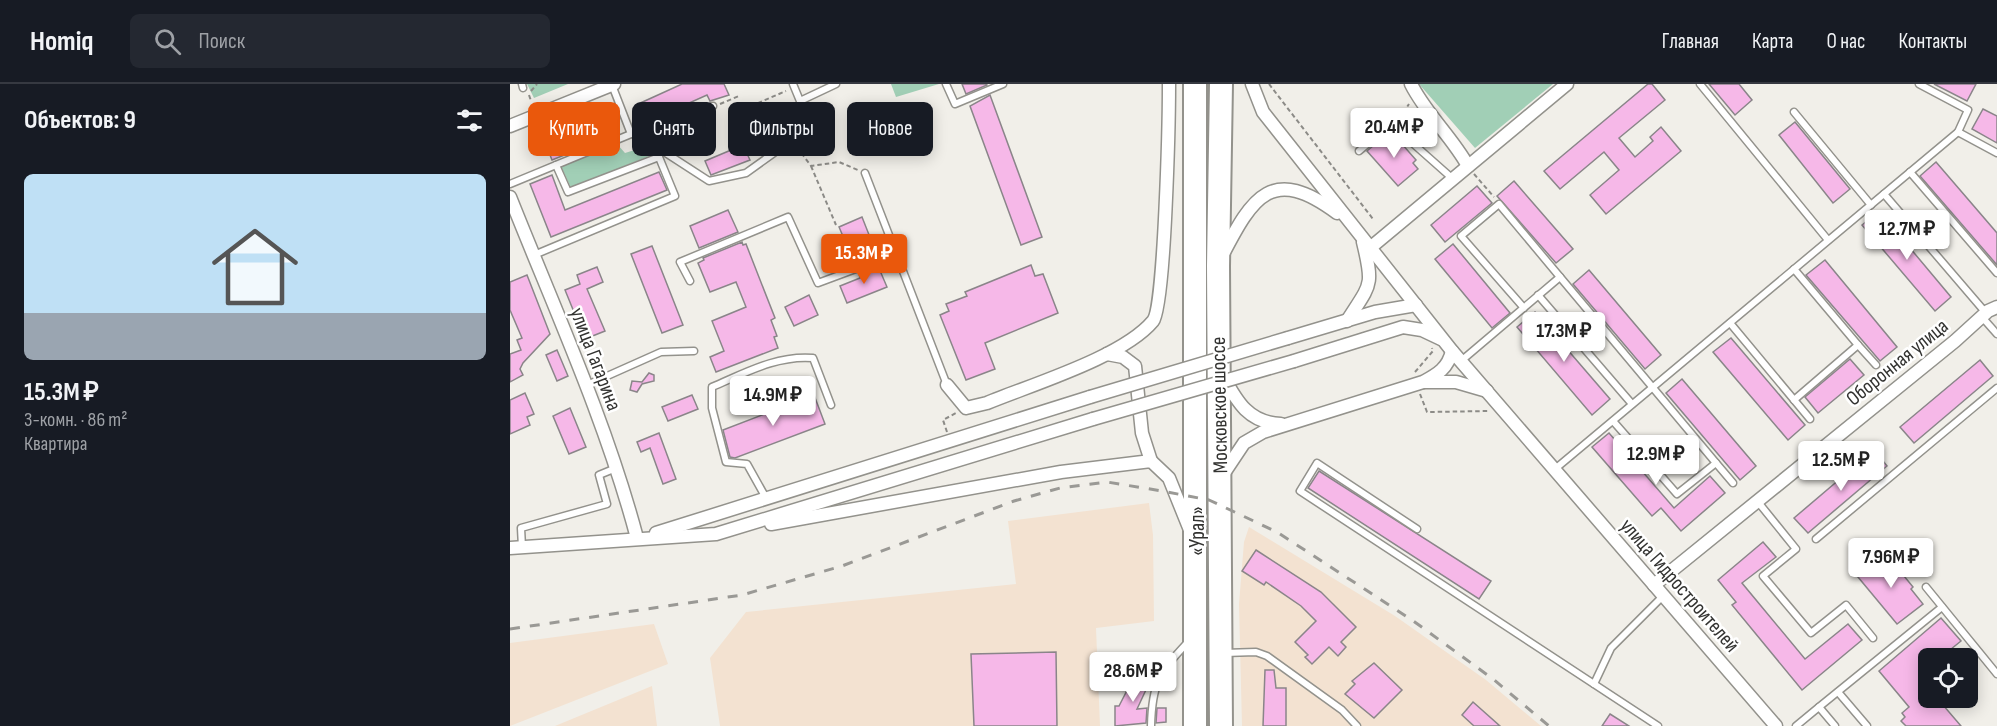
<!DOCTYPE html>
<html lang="ru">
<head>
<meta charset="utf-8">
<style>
  :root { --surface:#171b24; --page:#242831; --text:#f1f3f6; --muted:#9ea1a6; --line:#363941; --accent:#ea580c }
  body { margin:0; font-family:"Sofia Sans Condensed",sans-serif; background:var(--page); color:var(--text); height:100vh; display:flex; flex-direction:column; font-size:22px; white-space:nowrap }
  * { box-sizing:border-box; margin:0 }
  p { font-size:20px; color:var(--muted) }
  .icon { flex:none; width:33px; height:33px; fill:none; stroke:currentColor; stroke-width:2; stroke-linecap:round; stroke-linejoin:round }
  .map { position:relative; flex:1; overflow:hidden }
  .side { display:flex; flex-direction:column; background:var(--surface); width:510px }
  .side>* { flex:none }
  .guide { position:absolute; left:18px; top:18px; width:570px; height:54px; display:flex; gap:12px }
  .buttons { position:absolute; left:1408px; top:564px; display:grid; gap:12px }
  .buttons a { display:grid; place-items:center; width:60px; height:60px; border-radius:9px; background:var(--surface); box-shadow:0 3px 15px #0003; font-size:30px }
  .price { position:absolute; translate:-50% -51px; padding:0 14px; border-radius:6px; background:#fff; color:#222; font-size:20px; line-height:39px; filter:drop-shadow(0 2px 3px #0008) }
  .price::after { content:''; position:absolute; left:50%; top:36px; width:18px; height:14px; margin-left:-9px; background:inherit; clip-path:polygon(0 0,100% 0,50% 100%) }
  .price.active { background:var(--accent); color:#fff }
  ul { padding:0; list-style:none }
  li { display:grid; align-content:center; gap:12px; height:318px; padding:0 24px }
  li span { display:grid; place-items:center; height:186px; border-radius:9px; color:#555 }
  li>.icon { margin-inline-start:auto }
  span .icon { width:108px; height:108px; fill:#fffc; stroke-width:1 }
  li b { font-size:26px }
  h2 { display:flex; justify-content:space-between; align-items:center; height:72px; padding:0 24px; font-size:26px }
  .tag { padding:0 21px; border-radius:9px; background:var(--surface); box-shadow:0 3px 15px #0003; font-size:21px; line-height:54px }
  .tag.active { background:var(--accent); color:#fff }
  header { display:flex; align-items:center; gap:36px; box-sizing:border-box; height:84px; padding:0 30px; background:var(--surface); border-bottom:2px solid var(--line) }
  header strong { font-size:28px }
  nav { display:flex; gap:33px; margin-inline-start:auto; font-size:21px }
  .search { width:420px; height:54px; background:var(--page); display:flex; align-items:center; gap:15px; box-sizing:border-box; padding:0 21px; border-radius:9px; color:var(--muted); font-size:22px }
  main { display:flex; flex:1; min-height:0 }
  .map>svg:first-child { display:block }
</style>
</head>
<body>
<header>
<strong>Homiq</strong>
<div class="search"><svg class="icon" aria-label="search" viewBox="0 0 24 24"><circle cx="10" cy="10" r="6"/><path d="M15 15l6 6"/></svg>Поиск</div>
<nav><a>Главная</a><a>Карта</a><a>О нас</a><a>Контакты</a></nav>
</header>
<main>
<section class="side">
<h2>Объектов: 9<svg class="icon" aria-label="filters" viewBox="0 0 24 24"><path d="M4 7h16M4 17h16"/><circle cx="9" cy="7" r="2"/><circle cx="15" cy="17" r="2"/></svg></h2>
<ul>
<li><span style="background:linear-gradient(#bfe0f5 75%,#9aa5b1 0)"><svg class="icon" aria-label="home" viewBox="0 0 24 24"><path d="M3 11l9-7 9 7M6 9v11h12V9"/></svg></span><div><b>15.3M ₽</b><p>3-комн. · 86 m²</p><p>Квартира</p></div></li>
</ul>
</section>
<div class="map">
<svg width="1487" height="642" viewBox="0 0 1487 642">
  <rect width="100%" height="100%" fill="#f1efe9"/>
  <g fill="#f3e2d1">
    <polygon points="639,419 643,451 644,537 586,544 590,642 210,642 200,574 236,528 506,500 498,437"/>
    <polygon points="739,443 885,532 976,596 1031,642 732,642 729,520 734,458"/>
    <polygon points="144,540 158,580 0,642 0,559"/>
    <polygon points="142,602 147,642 45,642"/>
  </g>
  <g fill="#a1cfb6">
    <polygon points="17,0 58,0 24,14"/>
    <polygon points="381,0 429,0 386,13"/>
    <polygon points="909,0 1043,0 965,64"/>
    <polygon points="107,60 115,69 141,61 144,70 61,104 51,82"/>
  </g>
  <g fill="#f6b8e8" stroke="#8a8589" stroke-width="1.5">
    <polygon points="172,0 214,0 219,11 200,17 197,11 152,31 155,37 136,44 126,21"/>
    <polygon points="452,0 476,0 477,1 456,10"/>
    <polygon points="1138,0 1142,0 1155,16 1109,54 1125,73 1143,57 1140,53 1151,43 1171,67 1096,130 1080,111 1109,86 1094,68 1050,105 1034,87"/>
    <polygon points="1199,0 1229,0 1242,16 1225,31"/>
    <polygon points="1424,0 1466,0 1457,17"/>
    <polygon points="480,11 532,153 511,161 460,22"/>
    <polygon points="1473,25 1487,32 1487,59 1462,45"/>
    <polygon points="95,31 104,51 42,76 34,56"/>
    <polygon points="1285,38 1340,105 1323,119 1269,51"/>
    <polygon points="876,51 881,56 885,52 906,76 903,79 908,85 888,102 857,67"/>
    <polygon points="233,61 240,76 201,91 195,77"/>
    <polygon points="1426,78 1487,149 1487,181 1410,92"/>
    <polygon points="149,88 157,106 41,153 20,100 42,91 55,126"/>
    <polygon points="1004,97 1063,165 1046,179 987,112"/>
    <polygon points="967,102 982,119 935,158 921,141"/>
    <polygon points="218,126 228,148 189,164 180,142"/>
    <polygon points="1369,127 1441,213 1425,227 1352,141"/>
    <polygon points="352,133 367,171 345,180 329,143"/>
    <polygon points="232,158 233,161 236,160 265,234 261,236 267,252 264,253 268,264 206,288 200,273 214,267 202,237 236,223 226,198 200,208 188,179 194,176 193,174"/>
    <polygon points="943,160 1000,229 982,244 925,175"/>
    <polygon points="142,162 173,241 152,249 121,170"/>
    <polygon points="1315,176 1387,263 1370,277 1296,191"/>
    <polygon points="521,181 525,192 533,190 548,229 475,259 485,285 456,296 430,231 439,227 436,220 457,212 455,208"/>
    <polygon points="368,182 377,203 337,219 330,202 350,194 349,189"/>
    <polygon points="87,183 93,198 77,205 95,247 75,255 55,206 70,200 67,191"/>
    <polygon points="1079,186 1151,271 1135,285 1063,200"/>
    <polygon points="17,191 40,250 13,279 10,285 13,291 0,298 0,270 11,266 7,256 12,254 0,226 0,198"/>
    <polygon points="299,211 308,231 284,242 275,223"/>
    <polygon points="1025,228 1100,315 1082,331 1007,243"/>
    <polygon points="1221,254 1295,341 1278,356 1203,268"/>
    <polygon points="47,266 58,292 47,297 36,271"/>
    <polygon points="1340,275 1354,291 1308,329 1295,313"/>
    <polygon points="1470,276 1483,292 1404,359 1390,343"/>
    <polygon points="139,289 144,291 144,297 132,300 127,308 120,306 122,297 132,298"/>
    <polygon points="1172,295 1246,382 1230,396 1156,309"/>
    <polygon points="15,309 24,330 17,333 20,341 0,350 0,316"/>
    <polygon points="182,311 188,325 158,337 152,323"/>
    <polygon points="304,311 315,340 225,374 220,373 213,346"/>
    <polygon points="60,324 76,363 59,370 43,332"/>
    <polygon points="149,349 166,395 153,400 140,364 131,368 127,358"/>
    <polygon points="1099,349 1164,424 1200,392 1215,409 1171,447 1151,424 1142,432 1082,363"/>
    <polygon points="1364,366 1377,382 1298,449 1284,434"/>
    <polygon points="809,387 981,497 969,515 798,404"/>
    <polygon points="1253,458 1266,473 1232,499 1295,575 1338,540 1352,556 1292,606 1222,521 1226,518 1208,496"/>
    <polygon points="746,466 811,508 846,543 831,558 836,563 828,572 819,563 802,580 795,573 798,571 785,558 806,537 791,522 756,498 754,501 732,487"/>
    <polygon points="1376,470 1403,503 1401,505 1413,520 1387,540 1348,493"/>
    <polygon points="1431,534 1451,557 1430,574 1419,574 1419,584 1409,592 1419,604 1419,614 1427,614 1451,642 1396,642 1391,637 1395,633 1392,629 1399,623 1369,587"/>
    <polygon points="546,568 547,642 464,642 461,570"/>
    <polygon points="864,579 892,606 864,634 835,610 845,600 842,597"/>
    <polygon points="755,586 764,586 766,604 776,604 776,642 753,642"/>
    <polygon points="627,587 641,595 627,625 637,624 636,639 605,642 605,622 609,622"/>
    <polygon points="963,618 990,642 964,642 952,631"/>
    <polygon points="647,624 656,624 656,638 646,639"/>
    <polygon points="1100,630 1119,642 1092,642"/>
  </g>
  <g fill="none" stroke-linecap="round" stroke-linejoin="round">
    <g stroke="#93928c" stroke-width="9">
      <g id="lane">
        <polyline points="12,0 13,4"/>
        <polyline points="283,0 290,17 326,0"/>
        <polyline points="436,0 445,20 493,0"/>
        <polyline points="1190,0 1318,156"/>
        <polyline points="1284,28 1361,121"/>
        <polyline points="1448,48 1487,69"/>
        <polyline points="121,50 139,49 203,22"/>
        <polyline points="145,62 199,97 236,89 282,56"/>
        <polyline points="849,67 881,40 943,95"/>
        <polyline points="46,81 58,108 149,73"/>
        <polyline points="1400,88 1487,189"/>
        <polyline points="355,89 437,301"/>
        <polyline points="0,100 121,50 102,1"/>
        <polyline points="1374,110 1476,229"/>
        <polyline points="24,171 165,112 139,49"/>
        <polyline points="1050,193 1206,379 1167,410 1103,337"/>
        <polyline points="180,197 170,178 278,133 308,199 386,170"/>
        <polyline points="1028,211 1122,320"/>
        <polyline points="1472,233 1487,250"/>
        <polyline points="1220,239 1300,335"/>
        <polyline points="1348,261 1366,281"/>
        <path d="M 951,277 C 984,249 1017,221 1050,193 L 989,120 L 951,152 L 1014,224"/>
        <polyline points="77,301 151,268 184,267"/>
        <polyline points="1284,316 1348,261 1284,185"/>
        <polyline points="1206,379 1223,399"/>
        <polyline points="1045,385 1448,48 1458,26 1409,0"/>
        <path d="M 256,414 L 237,380 L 216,378 L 202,324 L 202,303 C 235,289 267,271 303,274 L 321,321"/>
        <polyline points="1248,418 1286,465 1253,492 1301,549 1336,521 1363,554"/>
        <polyline points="907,445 807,379 790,407 1148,642"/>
        <polyline points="1306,455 1487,304"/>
        <polyline points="12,463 11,444 97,420 89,391 106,384"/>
        <polyline points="1416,503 1487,590"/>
        <polyline points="714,569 746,568 757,572 832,626 847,642"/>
        <polyline points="1084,600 1101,564 1153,512"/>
        <polyline points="1328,608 1357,642"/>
        <polyline points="1309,623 1432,523"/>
        <path d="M 641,642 C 642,599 649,589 678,558"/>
        <polyline points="1286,642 1309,623 1325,642"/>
      </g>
    </g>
    <g stroke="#93928c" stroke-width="15">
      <g id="street">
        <polyline points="742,0 753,28 942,267 1266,642"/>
        <path d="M 901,0 C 916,30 942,53 958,82"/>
        <polyline points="0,42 104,0"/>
        <path d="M 0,113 C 45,226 96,337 127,454"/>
        <polyline points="860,164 1057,0"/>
        <path d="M 712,172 C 743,112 762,81 827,129"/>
        <path d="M 837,237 C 861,199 864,203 853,158"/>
        <polyline points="778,254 865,228 906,221"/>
        <polyline points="597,270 613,273 625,282 632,349 641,377"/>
        <polyline points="784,277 893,243 912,246 931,255"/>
        <path d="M 713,292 C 727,318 739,339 771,340"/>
        <polyline points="914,298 946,298 977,307"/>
        <path d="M 437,301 L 456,324 L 477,319 C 523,300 613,273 643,237 C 655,222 659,32 659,0"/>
        <path d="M 712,392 L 734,359 L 753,348 L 913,298 C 928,290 938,284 942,267"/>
        <polyline points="261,440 551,388 641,377 659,394 680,446"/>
        <polyline points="146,449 580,313"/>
        <polyline points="0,464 206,450 583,335"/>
        <polyline points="1144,501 1445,257 1478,227 1487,223"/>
      </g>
    </g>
    <g stroke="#93928c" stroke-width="26">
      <g id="highway">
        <polyline points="685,642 685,0"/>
        <polyline points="711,642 708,182 711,0"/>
      </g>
    </g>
    <g stroke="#8c8b87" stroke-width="2" stroke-dasharray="4.5 3" stroke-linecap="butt">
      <polyline points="759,0 863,135"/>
      <polyline points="21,7 27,0"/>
      <polyline points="19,11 21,17"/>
      <polyline points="210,20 229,12"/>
      <polyline points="234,25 276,7"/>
      <polyline points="889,35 899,20"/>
      <polyline points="287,63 301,82 329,78 348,86"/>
      <polyline points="301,82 326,141"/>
      <polyline points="964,90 984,113"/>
      <polyline points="77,270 89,288"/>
      <polyline points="905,288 923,267 922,264"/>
      <polyline points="910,310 917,328 979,327"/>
      <polyline points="437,348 433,336 446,329"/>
    </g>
    <use href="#lane" stroke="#fff" stroke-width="6"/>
    <use href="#street" stroke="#fff" stroke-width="12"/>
    <use href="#highway" stroke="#fff" stroke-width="22"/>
    <polyline stroke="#9a9995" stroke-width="3" stroke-dasharray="10 10" stroke-linecap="butt" points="0,545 232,511 332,482 504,417 550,404 597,398 652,407 699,416 767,448 902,536 983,595 1039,642"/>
    <g stroke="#93928c" stroke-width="15" stroke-linecap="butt">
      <g id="street-bridge">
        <polyline points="580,313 778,254"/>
        <polyline points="583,335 784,277"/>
      </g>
    </g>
    <use href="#street-bridge" stroke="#fff" stroke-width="12"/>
  </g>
  <g text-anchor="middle" stroke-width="5" stroke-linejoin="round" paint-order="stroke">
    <g font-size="21" fill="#333331" stroke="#fff">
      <text transform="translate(86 275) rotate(69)" y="7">улица Гагарина</text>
      <text transform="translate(1387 278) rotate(-39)" y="7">Оборонная улица</text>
      <text transform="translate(709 321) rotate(-91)" y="7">Московское шоссе</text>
      <text transform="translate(687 447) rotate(-90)" y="7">«Урал»</text>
      <text transform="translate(1170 501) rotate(49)" y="7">улица Гидростроителей</text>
    </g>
  </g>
</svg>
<div class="buttons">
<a><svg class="icon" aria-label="locate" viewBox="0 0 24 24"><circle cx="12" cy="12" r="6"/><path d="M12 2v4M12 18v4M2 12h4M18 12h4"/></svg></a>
</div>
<b class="price" style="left:884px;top:75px">20.4M ₽</b>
<b class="price" style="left:1397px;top:177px">12.7M ₽</b>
<b class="price active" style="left:354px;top:201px">15.3M ₽</b>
<b class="price" style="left:1054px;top:279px">17.3M ₽</b>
<b class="price" style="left:263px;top:343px">14.9M ₽</b>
<b class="price" style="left:1146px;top:402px">12.9M ₽</b>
<b class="price" style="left:1331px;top:408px">12.5M ₽</b>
<b class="price" style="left:1381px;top:505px">7.96M ₽</b>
<b class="price" style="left:623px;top:619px">28.6M ₽</b>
<div class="guide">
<a class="tag active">Купить</a>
<a class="tag">Снять</a>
<a class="tag">Фильтры</a>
<a class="tag">Новое</a>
</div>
</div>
</main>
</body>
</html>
